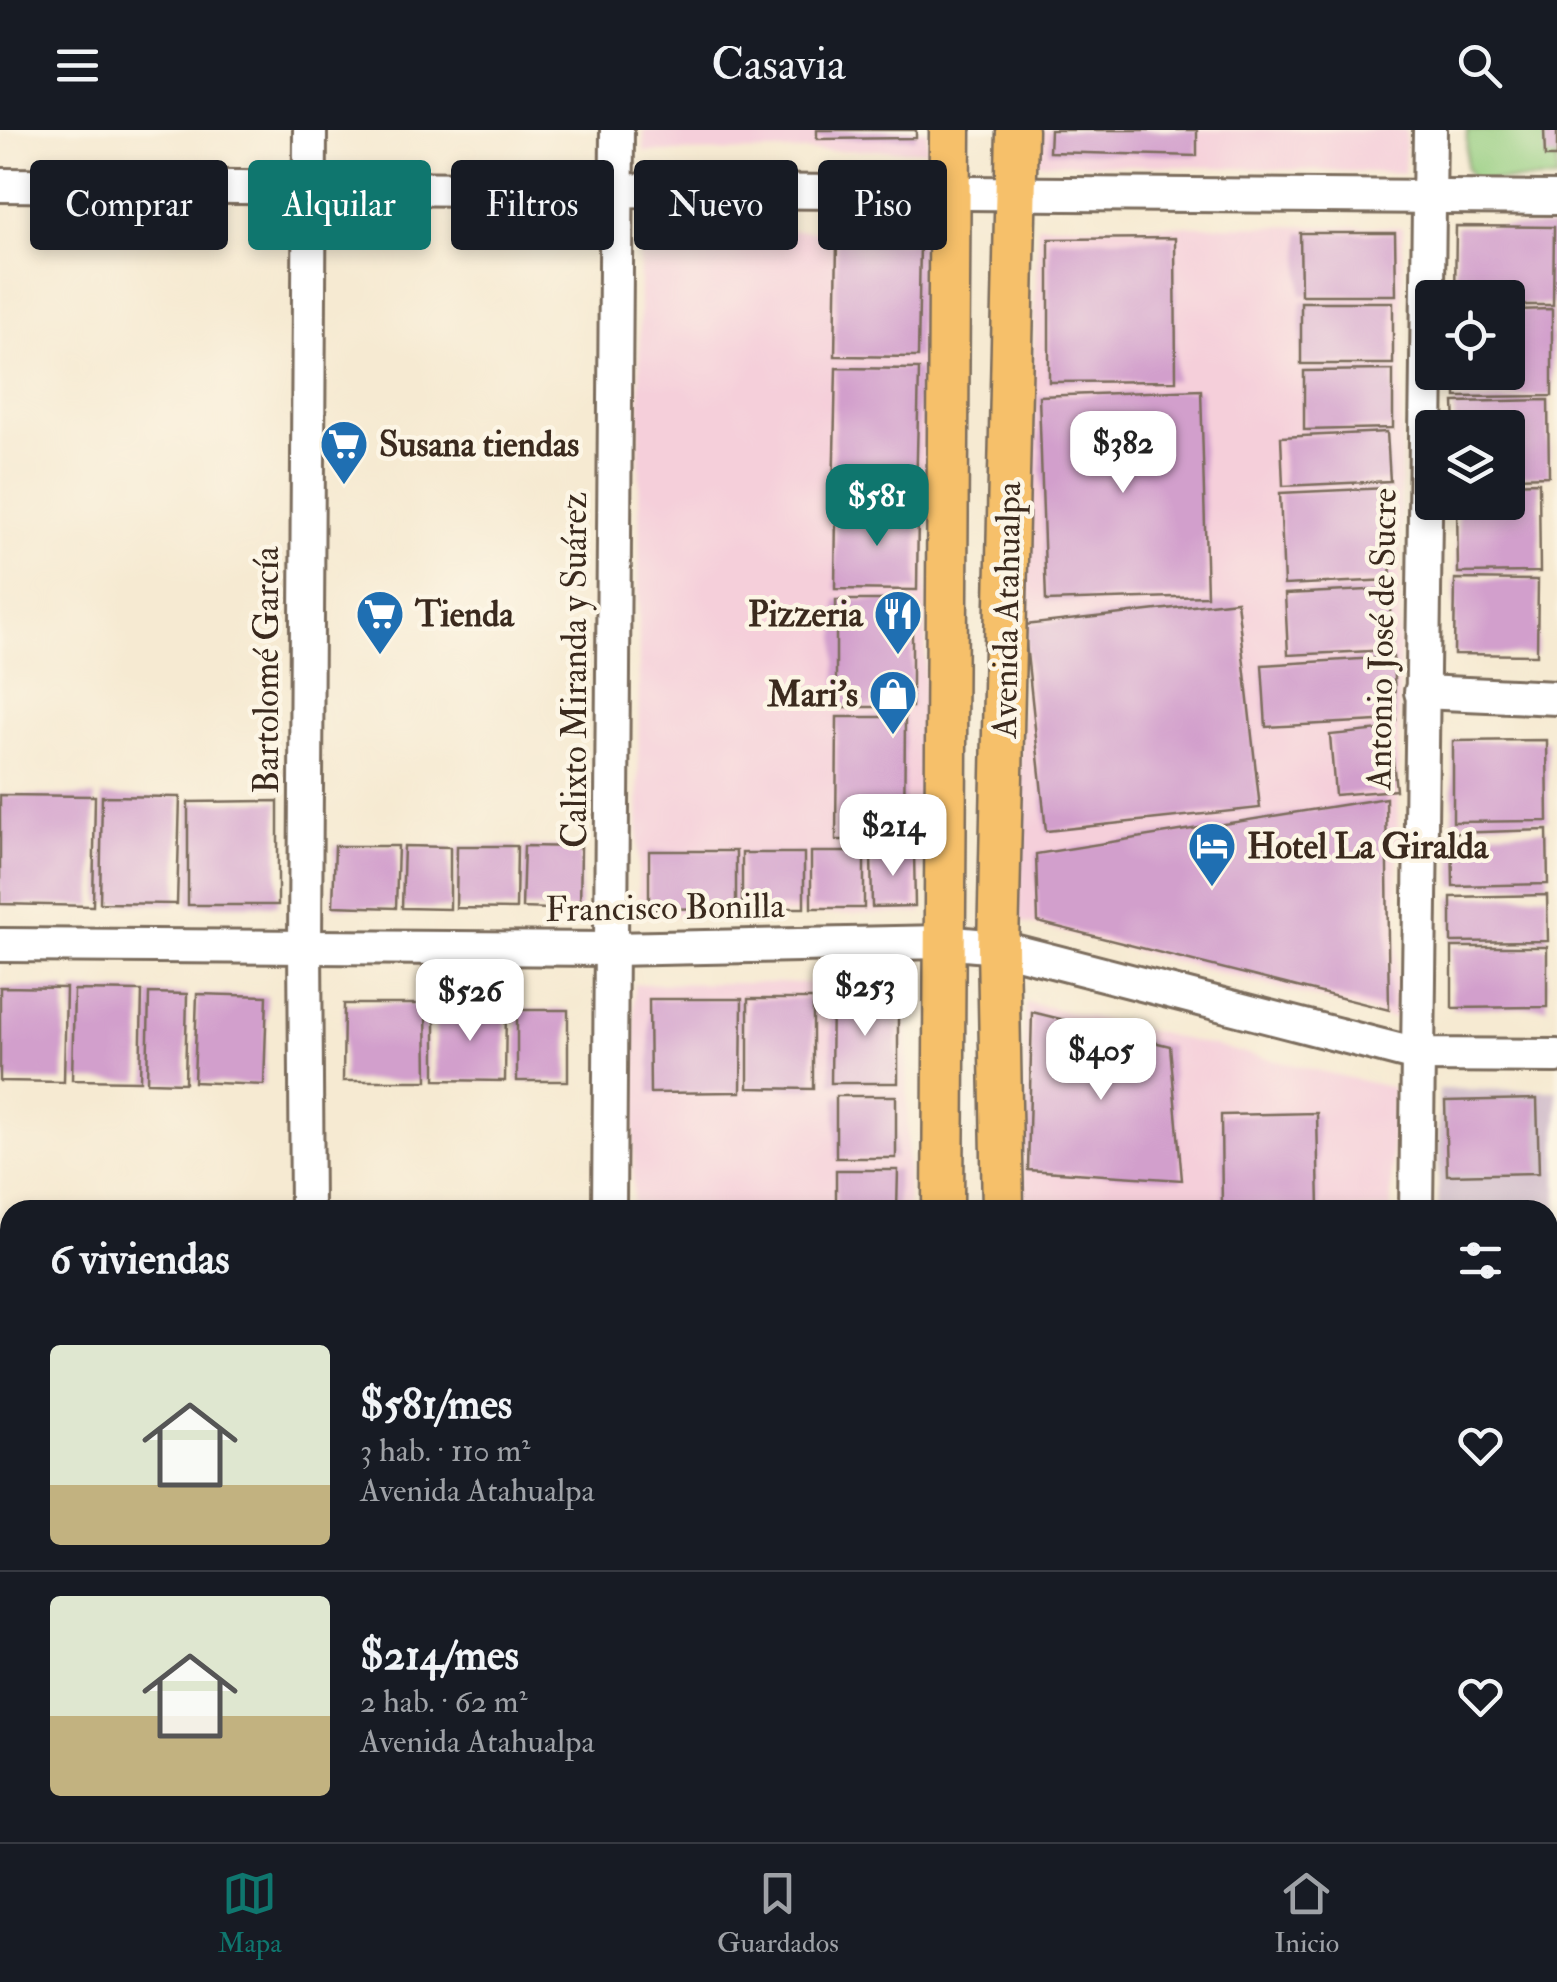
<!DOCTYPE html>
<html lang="es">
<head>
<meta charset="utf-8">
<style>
  :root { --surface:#171b24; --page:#242831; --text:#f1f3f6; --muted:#9ea1a6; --line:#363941; --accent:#0f766e }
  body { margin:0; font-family:"IM FELL Double Pica",serif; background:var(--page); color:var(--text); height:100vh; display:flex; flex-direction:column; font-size:38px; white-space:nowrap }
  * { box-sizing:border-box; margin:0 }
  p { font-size:32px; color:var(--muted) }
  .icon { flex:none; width:55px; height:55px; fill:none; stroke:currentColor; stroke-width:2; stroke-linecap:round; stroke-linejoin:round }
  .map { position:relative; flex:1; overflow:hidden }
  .sheet { position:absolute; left:0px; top:1070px; width:1558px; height:642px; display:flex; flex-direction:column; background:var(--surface); border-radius:30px 30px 0 0; box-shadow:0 5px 15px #0003 }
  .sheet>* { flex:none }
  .guide { position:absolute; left:30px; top:30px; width:1000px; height:90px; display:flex; gap:20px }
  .controls { position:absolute; left:1415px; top:150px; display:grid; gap:20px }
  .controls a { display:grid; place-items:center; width:110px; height:110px; border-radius:10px; background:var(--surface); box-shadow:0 5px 15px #0003; font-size:50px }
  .price { position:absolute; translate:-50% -85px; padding:0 22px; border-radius:20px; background:#fff; color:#222; font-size:32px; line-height:65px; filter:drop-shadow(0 2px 5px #0008) }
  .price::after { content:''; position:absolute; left:50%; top:60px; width:30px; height:22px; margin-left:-15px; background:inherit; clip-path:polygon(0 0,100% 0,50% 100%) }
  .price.on { background:var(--accent); color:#fff }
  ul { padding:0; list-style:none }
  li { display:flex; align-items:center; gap:30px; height:250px; padding:0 50px }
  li+li { border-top:2px solid var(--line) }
  li span { display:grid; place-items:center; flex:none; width:280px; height:200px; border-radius:10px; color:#555 }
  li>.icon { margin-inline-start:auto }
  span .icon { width:120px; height:120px; fill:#fffc; stroke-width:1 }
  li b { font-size:42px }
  h2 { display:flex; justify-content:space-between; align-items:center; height:120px; padding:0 50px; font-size:42px }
  .chip { padding:0 35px; border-radius:10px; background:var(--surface); box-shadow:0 5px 15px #0003; font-size:35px; line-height:90px }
  .chip.on { background:var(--accent); color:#fff }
  header { display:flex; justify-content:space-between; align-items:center; height:130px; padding:0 50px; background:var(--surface); font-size:45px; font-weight:600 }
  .menu { display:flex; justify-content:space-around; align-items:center; height:140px; border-top:2px solid var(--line); background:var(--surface); font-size:28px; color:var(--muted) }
  .menu a { display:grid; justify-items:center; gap:5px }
  .menu .on { color:var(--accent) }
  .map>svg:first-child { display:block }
</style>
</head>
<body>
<header><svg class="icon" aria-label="menu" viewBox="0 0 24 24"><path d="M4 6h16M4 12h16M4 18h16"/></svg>Casavia<svg class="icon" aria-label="search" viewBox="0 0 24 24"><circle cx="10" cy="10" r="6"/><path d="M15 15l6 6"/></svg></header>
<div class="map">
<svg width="1557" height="1712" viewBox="0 0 1557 1712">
  <rect width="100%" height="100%" fill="#fcf5e5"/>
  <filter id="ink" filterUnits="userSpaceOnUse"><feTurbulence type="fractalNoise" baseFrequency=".01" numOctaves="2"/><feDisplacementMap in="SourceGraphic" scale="20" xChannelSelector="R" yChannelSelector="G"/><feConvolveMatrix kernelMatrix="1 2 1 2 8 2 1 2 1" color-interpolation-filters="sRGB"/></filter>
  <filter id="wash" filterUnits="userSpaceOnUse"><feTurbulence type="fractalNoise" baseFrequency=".0048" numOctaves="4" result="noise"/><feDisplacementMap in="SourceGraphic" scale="40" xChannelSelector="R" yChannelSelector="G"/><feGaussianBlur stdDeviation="2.25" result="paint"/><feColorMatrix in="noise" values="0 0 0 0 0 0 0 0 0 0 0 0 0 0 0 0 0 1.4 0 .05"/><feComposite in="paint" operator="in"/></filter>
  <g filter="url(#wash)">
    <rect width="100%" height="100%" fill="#f6ead2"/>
    <g fill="#f5cfda">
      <polygon points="644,0 927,0 927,20 644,22"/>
      <polygon points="1036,0 1406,0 1404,43 1036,32"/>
      <polygon points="1038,95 1403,97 1396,889 1015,790"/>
      <polygon points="640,100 931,101 922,783 638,786"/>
      <polygon points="907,852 908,1080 633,1080 634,854"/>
      <polygon points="1025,872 1393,958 1391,1080 1023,1080"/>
    </g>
    <polygon fill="#d1bdcb" points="1439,959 1557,960 1557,1569 1548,1568 1548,1080 1438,1080"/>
    <polygon fill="#95cd80" stroke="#687c4f" stroke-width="2.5" points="1467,0 1557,0 1557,50 1474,51 1466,38"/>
    <g id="blocks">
      <g fill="#d29fcc">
        <polygon points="817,0 916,0 916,8 817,9"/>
        <polygon points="1050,0 1197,0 1197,26 1049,22"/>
        <polygon points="1544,0 1557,0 1557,27 1545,27"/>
        <polygon points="1456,96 1554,97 1553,175 1508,175 1508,168 1455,168"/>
        <polygon points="1300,103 1395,103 1396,165 1301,165"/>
        <polygon points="1175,108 1176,251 1049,252 1049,109"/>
        <polygon points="837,112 920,113 918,227 835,226"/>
        <rect x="1301" y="172" width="92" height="62"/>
        <polygon points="1552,179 1552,266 1456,267 1456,242 1508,242 1508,180"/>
        <polygon points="836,238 919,239 916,368 833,367"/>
        <polygon points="1393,240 1393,298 1304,300 1304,241"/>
        <polygon points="1201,260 1207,466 1046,471 1039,266"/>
        <polygon points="1548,270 1549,346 1508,347 1508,298 1455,298 1454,272"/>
        <polygon points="1387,302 1390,351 1283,356 1281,307"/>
        <polygon points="1539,352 1540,442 1458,443 1457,372 1508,372 1508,353"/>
        <polygon points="1387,358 1391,450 1284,455 1280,363"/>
        <polygon points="836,379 918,379 917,460 835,459"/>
        <polygon points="1455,449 1538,450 1537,525 1454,524"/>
        <polygon points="1389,459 1392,520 1288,525 1285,464"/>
        <rect x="836" y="470" width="76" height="107"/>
        <polygon points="1237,471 1260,678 1046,701 1024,495"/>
        <polygon points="1393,527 1396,590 1266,597 1262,535"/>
        <polygon points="837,587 905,587 904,710 836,710"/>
        <polygon points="1390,599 1396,660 1335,665 1330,605"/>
        <polygon points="1547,610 1548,691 1453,692 1453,611"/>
        <polygon points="0,665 95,666 93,776 0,774"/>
        <polygon points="102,666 180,667 177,774 100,773"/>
        <polygon points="1386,668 1389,880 1038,792 1036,724"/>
        <polygon points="278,671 278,775 188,775 188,672"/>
        <polygon points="1547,700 1548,754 1453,756 1452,703"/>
        <polygon points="335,716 398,716 396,778 333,776"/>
        <polygon points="404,716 450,717 450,779 402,778"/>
        <polygon points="457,716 517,716 516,779 456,778"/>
        <polygon points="524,716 581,717 580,780 522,778"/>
        <polygon points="649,721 736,721 736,778 649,779"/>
        <rect x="811" y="722" width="53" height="56"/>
        <polygon points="914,722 915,776 872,777 871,723"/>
        <rect x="742" y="723" width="62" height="55"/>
        <polygon points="1547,765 1548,811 1451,812 1451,767"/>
        <polygon points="1452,817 1547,817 1547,877 1452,878"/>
        <polygon points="0,857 66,858 64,952 0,951"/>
        <polygon points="74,860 142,861 140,951 72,950"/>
        <polygon points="149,863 187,864 185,953 147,952"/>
        <polygon points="197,864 267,866 264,955 194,952"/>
        <polygon points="832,864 898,864 898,953 831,953"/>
        <polygon points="649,869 742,869 741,962 650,963"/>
        <polygon points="748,869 813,869 813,959 748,958"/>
        <polygon points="344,874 426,874 427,951 343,951"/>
        <polygon points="435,877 506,878 505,951 435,950"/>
        <rect x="517" y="880" width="51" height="71"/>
        <polygon points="1032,882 1170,916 1182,1050 1028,1040"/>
        <rect x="836" y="966" width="60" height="62"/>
        <polygon points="1537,969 1539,1043 1447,1045 1445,971"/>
        <polygon points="1317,983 1319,1080 1222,1080 1221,985"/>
        <polygon points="836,1040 898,1040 897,1080 836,1080"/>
      </g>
    </g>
  </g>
  <g filter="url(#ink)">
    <use href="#blocks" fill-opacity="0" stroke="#7c6d5d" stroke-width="2.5"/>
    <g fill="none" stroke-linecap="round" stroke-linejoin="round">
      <g stroke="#7c6d5d" stroke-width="38">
        <g id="minor">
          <polyline points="0,55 1557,68"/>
          <polyline points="1421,562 1557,568"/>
          <polyline points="0,815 612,819 943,812 998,817 1417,925 1557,926"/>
          <polyline points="307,1080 305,816 310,0"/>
          <polyline points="609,1080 617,0"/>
          <polyline points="1416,1080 1430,0"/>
          <polyline points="0,1592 10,1592"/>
          <polyline points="1548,1616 1557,1616"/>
          <polyline points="307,1712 308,1702"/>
          <polyline points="605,1712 605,1702"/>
          <polyline points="1414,1712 1414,1702"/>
        </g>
      </g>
      <g stroke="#7c6d5d" stroke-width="45">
        <g id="major">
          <polyline points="943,1080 950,0"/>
          <polyline points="1003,1080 998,817 1017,0"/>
          <polyline points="941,1712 941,1702"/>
          <polyline points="1002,1712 1002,1702"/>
        </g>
      </g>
      <use href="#minor" stroke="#fff" stroke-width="32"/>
      <use href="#major" stroke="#f6c06b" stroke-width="40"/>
    </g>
  </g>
  <defs>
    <g id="supermarket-pin" transform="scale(2.5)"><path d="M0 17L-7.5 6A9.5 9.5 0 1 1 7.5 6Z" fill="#1f6fb2" stroke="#fcf5e5"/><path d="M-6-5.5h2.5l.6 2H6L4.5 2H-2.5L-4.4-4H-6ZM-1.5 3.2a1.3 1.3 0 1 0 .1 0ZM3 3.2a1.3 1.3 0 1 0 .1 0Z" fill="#fff"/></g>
    <g id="restaurant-pin" transform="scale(2.5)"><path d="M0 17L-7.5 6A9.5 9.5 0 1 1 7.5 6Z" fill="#1f6fb2" stroke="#fcf5e5"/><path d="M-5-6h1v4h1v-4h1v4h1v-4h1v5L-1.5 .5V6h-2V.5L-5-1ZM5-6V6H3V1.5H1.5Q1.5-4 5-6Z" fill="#fff"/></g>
    <g id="shop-pin" transform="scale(2.5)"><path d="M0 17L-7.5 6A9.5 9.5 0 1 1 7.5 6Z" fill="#1f6fb2" stroke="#fcf5e5"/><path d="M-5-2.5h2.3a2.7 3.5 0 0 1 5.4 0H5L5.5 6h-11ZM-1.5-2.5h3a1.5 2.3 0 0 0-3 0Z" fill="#fff"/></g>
    <g id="hotel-pin" transform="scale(2.5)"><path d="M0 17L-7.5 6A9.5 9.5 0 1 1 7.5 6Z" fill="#1f6fb2" stroke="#fcf5e5"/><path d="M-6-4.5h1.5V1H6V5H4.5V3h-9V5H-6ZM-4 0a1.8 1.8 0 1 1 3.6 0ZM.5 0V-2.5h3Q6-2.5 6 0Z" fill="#fff"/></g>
  </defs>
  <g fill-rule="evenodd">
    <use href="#supermarket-pin" x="344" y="314"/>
    <use href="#supermarket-pin" x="380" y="484"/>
    <use href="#restaurant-pin" x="898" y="484"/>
    <use href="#shop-pin" x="893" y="564"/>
    <use href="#hotel-pin" x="1212" y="716"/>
  </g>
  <g text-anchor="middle" stroke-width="9" stroke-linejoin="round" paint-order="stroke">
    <g font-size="35" font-weight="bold" fill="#3b2a1e" stroke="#fcf5e5" text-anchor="start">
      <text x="379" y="326">Susana tiendas</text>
      <text x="415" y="496">Tienda</text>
      <text x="863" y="496" text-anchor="end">Pizzeria</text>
      <text x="858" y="576" text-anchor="end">Mari's</text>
      <text x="1247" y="728">Hotel La Giralda</text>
    </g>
    <g font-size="35" fill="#3b2a1e" stroke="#fcf5e5">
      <text transform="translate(1006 480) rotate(-89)" y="12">Avenida Atahualpa</text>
      <text transform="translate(1381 509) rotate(-89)" y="12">Antonio José de Sucre</text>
      <text transform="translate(266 540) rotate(-90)" y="12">Bartolomé García</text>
      <text transform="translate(574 540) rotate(-90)" y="12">Calixto Miranda y Suárez</text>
      <text transform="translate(665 777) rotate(-1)" y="12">Francisco Bonilla</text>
    </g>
  </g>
</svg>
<div class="controls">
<a><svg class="icon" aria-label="locate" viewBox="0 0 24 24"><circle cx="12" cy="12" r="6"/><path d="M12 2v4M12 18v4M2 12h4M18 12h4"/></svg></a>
<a><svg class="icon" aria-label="layers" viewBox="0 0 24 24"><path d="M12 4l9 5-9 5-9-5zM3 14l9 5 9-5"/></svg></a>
</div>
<b class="price" style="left:1123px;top:366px">$382</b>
<b class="price on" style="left:877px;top:419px">$581</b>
<b class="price" style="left:893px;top:749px">$214</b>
<b class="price" style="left:865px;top:909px">$253</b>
<b class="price" style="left:470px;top:914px">$526</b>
<b class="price" style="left:1101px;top:973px">$405</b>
<div class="guide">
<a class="chip">Comprar</a>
<a class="chip on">Alquilar</a>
<a class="chip">Filtros</a>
<a class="chip">Nuevo</a>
<a class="chip">Piso</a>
</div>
<section class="sheet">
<h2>6 viviendas<svg class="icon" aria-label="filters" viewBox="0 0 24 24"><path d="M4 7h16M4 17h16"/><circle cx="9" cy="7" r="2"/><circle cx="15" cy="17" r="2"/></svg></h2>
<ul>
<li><span style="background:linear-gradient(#dfe7d0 70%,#c2b280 0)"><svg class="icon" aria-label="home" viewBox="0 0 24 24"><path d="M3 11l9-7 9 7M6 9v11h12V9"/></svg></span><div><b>$581/mes</b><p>3 hab. · 110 m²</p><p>Avenida Atahualpa</p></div><svg class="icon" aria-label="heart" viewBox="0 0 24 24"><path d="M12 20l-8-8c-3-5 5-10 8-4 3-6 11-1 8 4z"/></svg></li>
<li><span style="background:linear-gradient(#dfe7d0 60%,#c2b280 0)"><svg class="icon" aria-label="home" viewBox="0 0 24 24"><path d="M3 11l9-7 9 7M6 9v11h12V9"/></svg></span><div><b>$214/mes</b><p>2 hab. · 62 m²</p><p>Avenida Atahualpa</p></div><svg class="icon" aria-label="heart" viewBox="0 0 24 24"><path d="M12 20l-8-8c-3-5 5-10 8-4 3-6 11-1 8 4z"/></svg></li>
</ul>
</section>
</div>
<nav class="menu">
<a class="on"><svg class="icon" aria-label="map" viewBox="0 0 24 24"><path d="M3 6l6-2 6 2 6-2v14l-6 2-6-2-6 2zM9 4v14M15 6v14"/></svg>Mapa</a>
<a><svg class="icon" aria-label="saved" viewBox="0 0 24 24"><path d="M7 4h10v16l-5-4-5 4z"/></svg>Guardados</a>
<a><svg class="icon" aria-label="home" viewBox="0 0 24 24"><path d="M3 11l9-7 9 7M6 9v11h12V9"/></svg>Inicio</a>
</nav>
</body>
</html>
